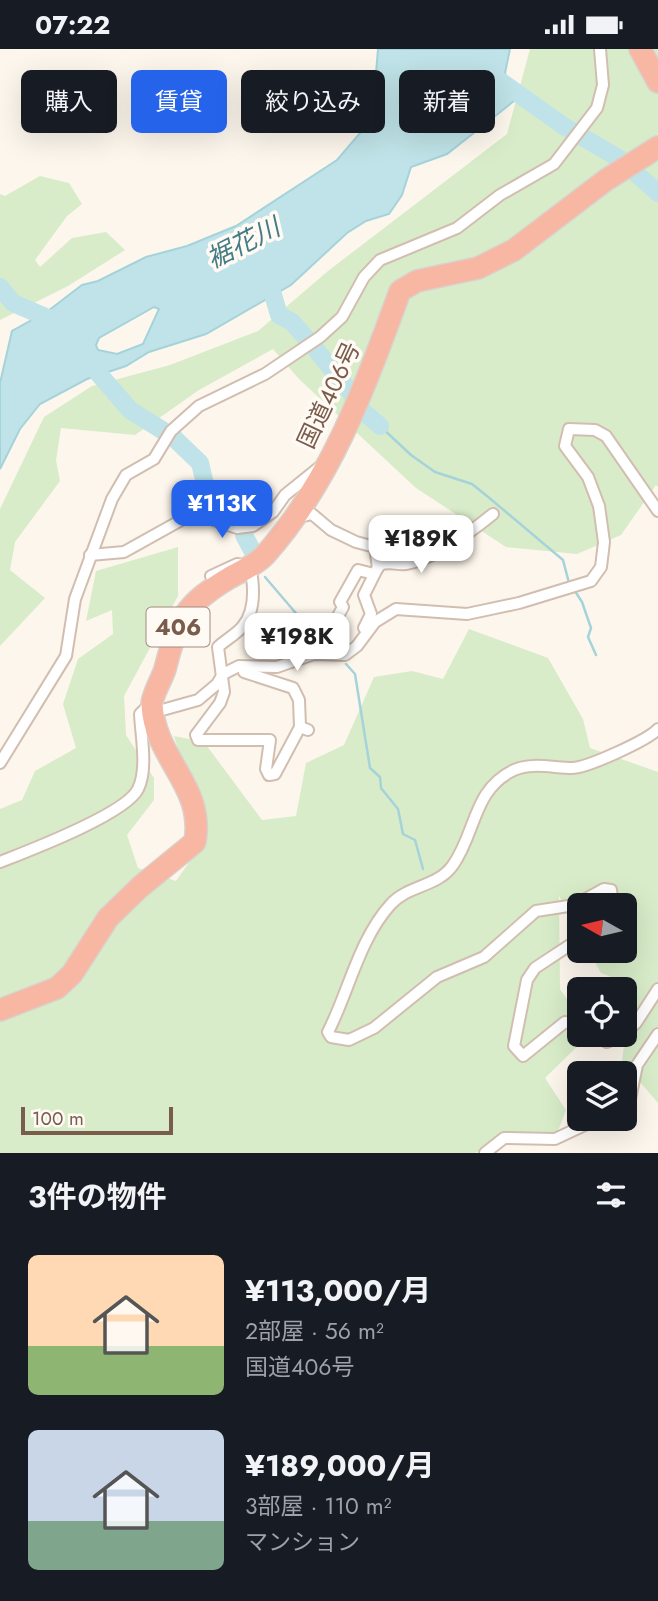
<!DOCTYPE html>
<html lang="ja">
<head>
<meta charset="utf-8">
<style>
  :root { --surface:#171b24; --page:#20242c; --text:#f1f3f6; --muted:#9ea1a6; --accent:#2563eb }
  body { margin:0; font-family:Jost,"Noto Sans JP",sans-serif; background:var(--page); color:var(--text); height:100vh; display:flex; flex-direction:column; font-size:26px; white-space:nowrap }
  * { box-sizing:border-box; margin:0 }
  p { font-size:23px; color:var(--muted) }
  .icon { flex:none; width:38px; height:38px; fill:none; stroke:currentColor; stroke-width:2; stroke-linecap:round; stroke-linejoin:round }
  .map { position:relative; height:1104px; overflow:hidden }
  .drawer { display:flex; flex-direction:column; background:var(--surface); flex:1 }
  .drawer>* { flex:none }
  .hud { position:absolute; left:21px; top:21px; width:616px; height:63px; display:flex; gap:14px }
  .needle { width:46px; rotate:278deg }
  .buttons { position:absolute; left:567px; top:844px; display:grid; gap:14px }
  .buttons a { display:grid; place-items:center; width:70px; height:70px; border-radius:10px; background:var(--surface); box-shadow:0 7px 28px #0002; font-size:35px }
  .scale { position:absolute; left:21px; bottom:18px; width:152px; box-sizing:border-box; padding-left:7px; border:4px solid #7a5c4d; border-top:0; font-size:19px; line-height:24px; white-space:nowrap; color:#7a5c4d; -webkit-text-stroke:5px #fffaf3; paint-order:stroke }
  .price { position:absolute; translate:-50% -60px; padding:0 16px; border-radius:14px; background:#fff; color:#222; font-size:23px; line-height:46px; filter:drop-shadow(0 2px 4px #0008) }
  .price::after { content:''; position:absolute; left:50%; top:42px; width:21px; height:16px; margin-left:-10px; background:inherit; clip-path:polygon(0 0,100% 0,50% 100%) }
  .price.on { background:var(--accent); color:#fff }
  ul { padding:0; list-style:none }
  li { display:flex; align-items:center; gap:21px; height:175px; padding:0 28px }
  li span { display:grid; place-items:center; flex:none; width:196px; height:140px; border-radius:10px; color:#555 }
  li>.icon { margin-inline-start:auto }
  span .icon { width:84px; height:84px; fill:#fffc; stroke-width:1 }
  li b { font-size:30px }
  h2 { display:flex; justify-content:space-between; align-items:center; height:84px; padding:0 28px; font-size:30px }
  .chip { padding:0 24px; border-radius:10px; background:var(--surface); box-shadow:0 7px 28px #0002; font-size:24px; line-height:63px }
  .chip.on { background:var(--accent); color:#fff }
  .status { display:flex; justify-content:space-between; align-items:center; height:49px; padding:0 35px; background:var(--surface); direction:ltr }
  .status svg { height:19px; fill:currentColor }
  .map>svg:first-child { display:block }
</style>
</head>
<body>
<div class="status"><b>07:22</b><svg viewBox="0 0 49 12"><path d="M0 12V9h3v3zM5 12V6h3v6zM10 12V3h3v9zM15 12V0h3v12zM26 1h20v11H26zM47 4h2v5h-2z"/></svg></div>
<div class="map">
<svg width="658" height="1104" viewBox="0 0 658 1104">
  <rect width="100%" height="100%" fill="#fdf6ec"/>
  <g fill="#d8ecc9">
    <polygon points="530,0 658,0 658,438 656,436 621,486 577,505 506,498 416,439 299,330 273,300 199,341 135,386 61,379 56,411 60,432 15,493 10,521 45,549 0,597 0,460 44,368 92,337 170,316 258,282 328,222 507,85"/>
    <polygon points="40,127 69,134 82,155 67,167 35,211 40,218 72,189 106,183 125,201 68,237 0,271 0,145 5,147"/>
    <polygon points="178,498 178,547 124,647 126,686 154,729 154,751 127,786 138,819 176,832 206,789 174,687 204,693 262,771 296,767 306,714 344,696 374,628 412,622 443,630 469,580 548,609 583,670 590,699 658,723 658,1054 622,1012 632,936 601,924 588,901 625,901 625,856 579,856 579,884 559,847 560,940 579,967 579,985 590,985 545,1029 566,1061 555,1090 504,1089 475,1104 0,1104 0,760 22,751 35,722 76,699 63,655 78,610 113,585 112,561 86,572 96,522"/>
  </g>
  <path fill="#bfe3e8" stroke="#a5d3da" stroke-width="2" fill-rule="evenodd" d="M 378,0 L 510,0 L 505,24 L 514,52 L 447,105 L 411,118 L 402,146 L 389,165 L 366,172 L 347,184 L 291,236 L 206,285 L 149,303 L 126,317 L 87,330 L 40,355 L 20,380 L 0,420 L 0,334 L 12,282 L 48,262 L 82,236 L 98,232 L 146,208 L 187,197 L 236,177 L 337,111 L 361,83 L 373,60 ZM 154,258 L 159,260 L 143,295 L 117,305 L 98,301 L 96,296 L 99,289 Z"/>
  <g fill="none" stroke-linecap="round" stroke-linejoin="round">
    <g stroke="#a5d3da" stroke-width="2.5">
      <polyline points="380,377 411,406 435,423 472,435 487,447 563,511 569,534"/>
      <polyline points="265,528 300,569 320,579"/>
      <polyline points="573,539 582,553 591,579 588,588 596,606"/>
      <polyline points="335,592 339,597"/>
      <polyline points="346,615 355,625 370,719 380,728 381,739 398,760 403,785 415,791 423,820"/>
    </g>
    <g stroke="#bfe3e8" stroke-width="18">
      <polyline points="489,24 565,78 620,110 658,144"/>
      <polyline points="261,229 261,234 271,239 279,266 292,273 306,289"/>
      <polyline points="0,238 13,254 62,275"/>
      <polyline points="317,302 352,345"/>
      <polyline points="86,310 130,361 162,381"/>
      <polyline points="365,364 380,377"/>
      <polyline points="174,389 200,414 206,439 217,448 233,471"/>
      <polyline points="244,486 253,503"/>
    </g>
    <g stroke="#d1beb0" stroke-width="14">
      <g id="street">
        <polyline points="295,469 312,465 331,481 356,493 375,498 378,519"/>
        <polyline points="90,506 124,503 185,469 199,466 237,479 253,477 273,463 285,446 321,417"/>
        <path d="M 211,527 L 237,515 L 250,517 C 254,536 256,561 243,577 C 237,585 225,591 218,598 L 224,643 L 220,654 L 196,686 L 198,691 L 270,691 L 266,720 L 269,726 L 275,725 L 300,678 L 308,681"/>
        <path d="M 364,579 L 371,565 L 364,546 L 379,516 C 390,512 396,516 406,515 C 434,510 472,482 493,465"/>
        <polyline points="324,605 328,599 316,592 326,589 343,558 340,553 358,521 374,525"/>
        <polyline points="244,623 293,639 299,651 300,678"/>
        <polyline points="155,663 198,651 217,635 223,625 239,617 277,618 314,605 345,606 357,597 375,573 396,560 467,565 519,554 591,532 601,518 604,493 599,457 588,428 565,397 569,380 595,381 606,387 658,462"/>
        <polyline points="0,714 66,607 75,550 112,450 126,426 154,410 171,382 199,357 265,325 320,288 342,268 364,228 380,211 457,179 500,146 554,115 597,59 603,36 600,0"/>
        <path d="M 0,813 C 28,802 126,765 138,740 C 148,720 141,687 140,665 L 152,653"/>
        <path d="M 613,856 L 611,841 L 604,840 L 575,856 L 536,862 L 484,908 L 437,928 L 374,979 L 349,991 L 331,988 L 328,983 C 349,942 359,890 391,855 C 408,836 438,838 453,816 C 476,784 473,740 514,721 C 531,713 554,719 572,719 C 587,719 648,691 658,680"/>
        <polyline points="579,890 535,919 527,931 514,997 523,1007 565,973 579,976"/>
        <polyline points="625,984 636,974 658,940"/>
        <polyline points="592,985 607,993 623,985"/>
        <polyline points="625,1057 630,1050 637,1016 658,985"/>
        <polyline points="485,1104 504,1089 555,1090 587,1075 612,1069"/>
      </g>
    </g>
    <g stroke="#dad1cd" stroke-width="24">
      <g id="highway">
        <polyline points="640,0 658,33"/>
        <path d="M 0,961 L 57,939 L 72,925 L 108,869 L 140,838 L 195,793 C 205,736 154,710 152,655 C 152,646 162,630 165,620 C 178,570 184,556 229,529 C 241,522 256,516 265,506 C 332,431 366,335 400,242 L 417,232 L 478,219 L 514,201 L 606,131 L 658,98"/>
      </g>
    </g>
    <use href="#street" stroke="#fff" stroke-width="10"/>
    <use href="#highway" stroke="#f7b7a3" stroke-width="21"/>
  </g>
  <g text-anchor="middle" stroke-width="7" stroke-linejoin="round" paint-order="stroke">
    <rect fill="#fffaf3" stroke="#a28b7f" stroke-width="2" x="146.5" y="558.5" width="63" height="39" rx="5"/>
    <g font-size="23" font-weight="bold" fill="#7a5c4d">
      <text x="178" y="586">406</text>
    </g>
    <g font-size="24" fill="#7a5c4d" stroke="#fffaf3">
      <text transform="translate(329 346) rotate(-65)" y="8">国道406号</text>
    </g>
    <g font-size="26" font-style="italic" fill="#437c86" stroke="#fffaf3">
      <text transform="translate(243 194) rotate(-27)" y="9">裾花川</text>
    </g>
  </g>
</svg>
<div class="buttons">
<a><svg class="needle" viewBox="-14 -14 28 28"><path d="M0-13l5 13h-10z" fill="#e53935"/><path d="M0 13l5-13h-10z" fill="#9ea1a6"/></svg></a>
<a><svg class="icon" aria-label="locate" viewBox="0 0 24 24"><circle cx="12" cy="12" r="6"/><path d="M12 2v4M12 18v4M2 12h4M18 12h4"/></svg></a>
<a><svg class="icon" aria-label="layers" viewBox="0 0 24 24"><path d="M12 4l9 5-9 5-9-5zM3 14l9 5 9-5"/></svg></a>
</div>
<div class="scale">100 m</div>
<b class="price on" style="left:222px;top:491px">¥113K</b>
<b class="price" style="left:421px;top:526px">¥189K</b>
<b class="price" style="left:297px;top:624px">¥198K</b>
<div class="hud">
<a class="chip">購入</a>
<a class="chip on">賃貸</a>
<a class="chip">絞り込み</a>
<a class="chip">新着</a>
</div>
</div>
<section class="drawer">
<h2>3件の物件<svg class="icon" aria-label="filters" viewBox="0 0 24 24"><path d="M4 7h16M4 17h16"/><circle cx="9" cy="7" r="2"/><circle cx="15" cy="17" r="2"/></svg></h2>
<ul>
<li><span style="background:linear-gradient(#ffd9b3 65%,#8fb573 0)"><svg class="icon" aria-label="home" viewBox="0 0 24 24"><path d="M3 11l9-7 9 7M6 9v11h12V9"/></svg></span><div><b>¥113,000/月</b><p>2部屋 · 56 m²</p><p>国道406号</p></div></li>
<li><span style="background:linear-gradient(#c9d6e8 65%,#7fa58c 0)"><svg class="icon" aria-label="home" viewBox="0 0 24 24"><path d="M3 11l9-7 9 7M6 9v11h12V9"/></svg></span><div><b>¥189,000/月</b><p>3部屋 · 110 m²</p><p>マンション</p></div></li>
</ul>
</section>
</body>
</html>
